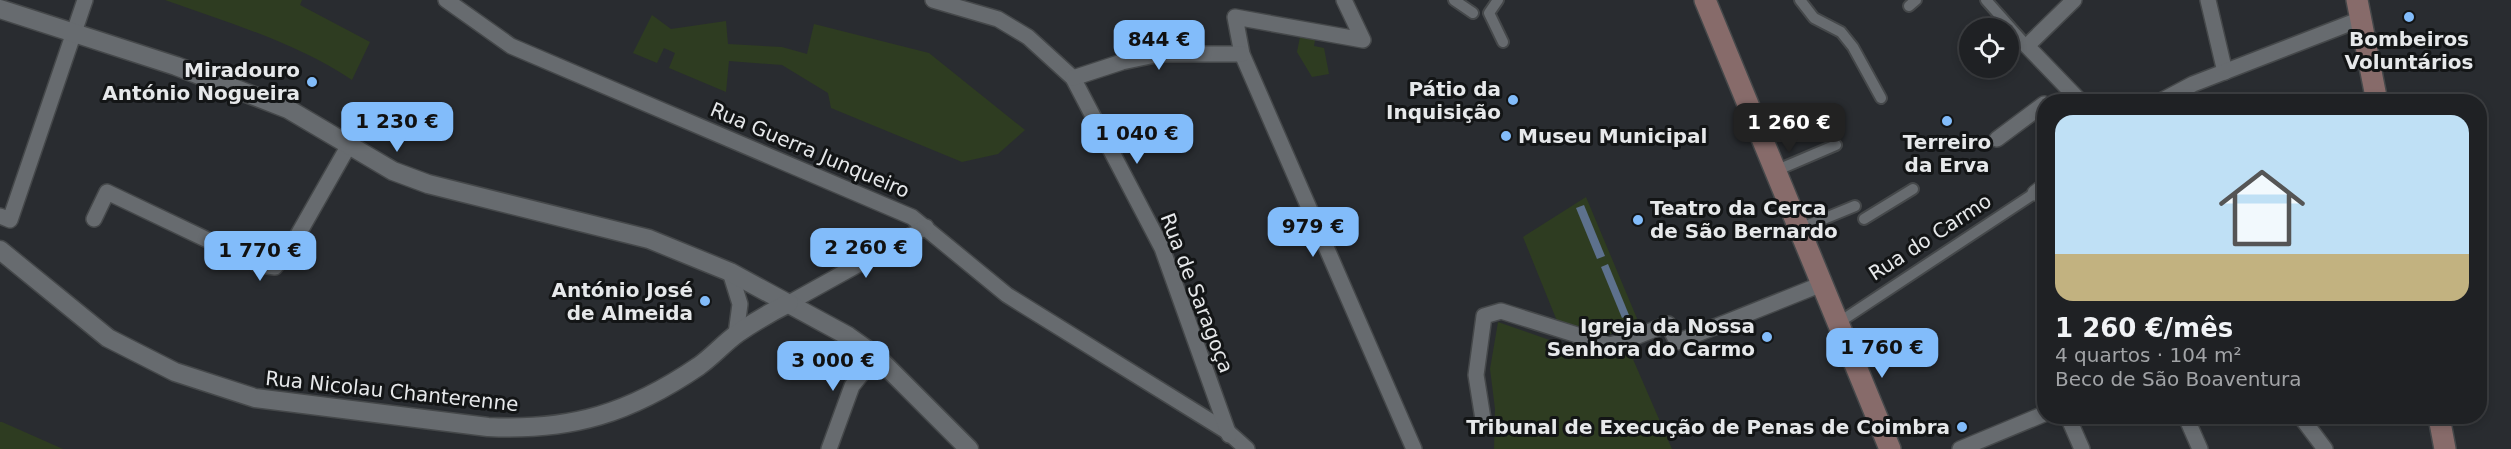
<!DOCTYPE html>
<html lang="pt">
<head>
<meta charset="utf-8">
<style>
  :root { --surface:#1f2124; --page:#27292c; --text:#f1f3f6; --muted:#a1a3a6; --line:#3c3e41; --accent:#82bcfa }
  body { margin:0; font-family:"DejaVu Sans",sans-serif; background:var(--page); color:var(--text); height:100vh; display:flex; flex-direction:column; font-size:22px; white-space:nowrap }
  * { box-sizing:border-box; margin:0 }
  p { font-size:20px; color:var(--muted) }
  .icon { flex:none; width:33px; height:33px; fill:none; stroke:currentColor; stroke-width:2; stroke-linecap:round; stroke-linejoin:round }
  .map { position:relative; flex:1; overflow:hidden }
  .panel { position:absolute; left:2037px; top:94px; width:450px; height:330px; display:flex; flex-direction:column; background:var(--surface); border-radius:24px; box-shadow:0 3px 9px #0003,0 0 0 2px var(--line) }
  .panel>* { flex:none }
  .fabs { position:absolute; left:1959px; top:18px; display:grid; gap:12px }
  .fabs a { display:grid; place-items:center; width:60px; height:60px; border-radius:50%; background:var(--surface); box-shadow:0 3px 9px #0003,0 0 0 2px var(--line); font-size:30px }
  .price { position:absolute; translate:-50% -51px; padding:0 14px; border-radius:12px; background:var(--accent); color:#111; font-size:20px; line-height:39px; filter:drop-shadow(0 2px 3px #0008) }
  .price::after { content:''; position:absolute; left:50%; top:36px; width:18px; height:14px; margin-left:-9px; background:inherit; clip-path:polygon(0 0,100% 0,50% 100%) }
  .price.active { background:#222; color:#fff }
  ul { padding:0; list-style:none }
  li { display:grid; align-content:center; gap:12px; height:318px; padding:0 18px }
  li+li { border-top:2px solid var(--line) }
  li span { display:grid; place-items:center; height:186px; border-radius:18px; color:#555 }
  li>.icon { margin-inline-start:auto }
  span .icon { width:108px; height:108px; fill:#fffc; stroke-width:1 }
  li b { font-size:26px }
  .map>svg:first-child { display:block }
</style>
</head>
<body>
<div class="map">
<svg width="2511" height="449" viewBox="0 0 2511 449">
  <rect width="100%" height="100%" fill="#292c30"/>
  <g fill="#2e3c21">
    <path d="M 165,0 L 302,0 L 300,5 L 370,42 L 352,80 C 295,42 229,23 165,0 Z"/>
    <polygon points="652,15 671,29 726,21 728,44 782,47 807,54 814,24 929,53 1025,130 998,154 962,162 831,108 828,93 782,65 729,61 726,92 669,68 675,53 664,48 657,63 633,53"/>
    <polygon points="1300,37 1315,40 1314,46 1324,48 1329,74 1312,77 1297,52"/>
    <path d="M 1586,197 L 1641,328 C 1601,339 1595,333 1557,321 L 1523,237 Z"/>
    <polygon points="1498,322 1558,343 1610,355 1629,350 1672,449 1494,449 1495,409 1490,369"/>
    <polygon points="0,422 2,422 63,449 0,449"/>
  </g>
  <g fill="#5d718d">
    <polygon points="1584,205 1605,256 1597,259 1576,208"/>
    <polygon points="1608,264 1629,315 1622,318 1601,267"/>
  </g>
  <g fill="none" stroke-linecap="round" stroke-linejoin="round">
    <g stroke="#45484a" stroke-width="14">
      <g id="pedestrian">
        <polyline points="1454,0 1473,13"/>
        <polyline points="1498,0 1489,13 1503,42"/>
        <polyline points="1800,0 1814,18 1841,32 1853,47 1881,98"/>
        <polyline points="1986,0 2027,46"/>
        <polyline points="1909,6 1916,0"/>
        <polyline points="1775,171 1836,145"/>
        <polyline points="1864,219 1913,189"/>
        <polyline points="1799,229 1855,206"/>
        <polyline points="1838,323 2035,193"/>
      </g>
    </g>
    <g stroke="#45484a" stroke-width="18">
      <g id="minor">
        <polyline points="446,0 511,46 912,217 1007,295 1228,432 1247,449"/>
        <polyline points="933,0 998,19 1028,37 1073,78 1162,248 1229,435"/>
        <polyline points="1344,0 1363,40 1235,17 1242,54 1414,449"/>
        <polyline points="2074,0 2027,46 2081,102"/>
        <polyline points="2208,0 2225,72"/>
        <polyline points="1073,78 1122,62 1160,54 1242,54"/>
        <polyline points="2159,102 2193,84 2361,19"/>
        <polyline points="1997,139 2044,104"/>
        <polyline points="2035,193 2044,186"/>
        <polyline points="0,216 10,220 85,0"/>
        <polyline points="94,219 107,192 260,265 275,267 291,247 349,145"/>
        <polyline points="730,272 740,304 736,334"/>
        <polyline points="789,303 926,227"/>
        <polyline points="2068,417 2082,449"/>
        <polyline points="2186,417 2200,449"/>
        <polyline points="2301,417 2325,449"/>
        <polyline points="1483,419 1476,375 1484,316 1501,311 1609,345 1625,341 1668,324 1677,342 1822,284"/>
        <polyline points="829,449 852,386 876,356"/>
        <polyline points="1960,449 2044,414"/>
      </g>
    </g>
    <g stroke="#45484a" stroke-width="21">
      <g id="tertiary">
        <polyline points="0,9 176,66 288,109 393,171 428,184 649,239 730,272 848,336 876,356 969,449"/>
        <path d="M 0,250 L 108,338 L 175,372 L 255,398 L 488,427 C 572,431 630,413 699,366 C 713,356 724,343 738,333 C 754,322 771,312 789,303"/>
      </g>
    </g>
    <g stroke="#45484a" stroke-width="24">
      <g id="secondary">
        <polyline points="1705,0 1890,449"/>
        <polyline points="2357,0 2377,102"/>
        <polyline points="2439,417 2445,449"/>
      </g>
    </g>
    <use href="#pedestrian" stroke="#676b6f" stroke-width="10"/>
    <use href="#minor" stroke="#676b6f" stroke-width="15"/>
    <use href="#tertiary" stroke="#676b6f" stroke-width="18"/>
    <use href="#secondary" stroke="#876b6a" stroke-width="21"/>
  </g>
  <g fill="#82bcfa" stroke="#131516" stroke-width="2">
    <circle cx="2409" cy="17" r="6"/>
    <circle cx="312" cy="82" r="6"/>
    <circle cx="1513" cy="100" r="6"/>
    <circle cx="1947" cy="121" r="6"/>
    <circle cx="1506" cy="136" r="6"/>
    <circle cx="1638" cy="220" r="6"/>
    <circle cx="705" cy="301" r="6"/>
    <circle cx="1767" cy="337" r="6"/>
    <circle cx="1962" cy="427" r="6"/>
  </g>
  <g text-anchor="middle" stroke-width="6" stroke-linejoin="round" paint-order="stroke">
    <g font-size="20" font-weight="bold" fill="#e6e8ea" stroke="#131516" text-anchor="end">
      <text x="2409" y="46" text-anchor="middle">Bombeiros<tspan x="2409" dy="23">Voluntários</tspan></text>
      <text x="300" y="77">Miradouro<tspan x="300" dy="23">António Nogueira</tspan></text>
      <text x="1501" y="96">Pátio da<tspan x="1501" dy="23">Inquisição</tspan></text>
      <text x="1518" y="143" text-anchor="start">Museu Municipal</text>
      <text x="1947" y="149" text-anchor="middle">Terreiro<tspan x="1947" dy="23">da Erva</tspan></text>
      <text x="1650" y="215" text-anchor="start">Teatro da Cerca<tspan x="1650" dy="23">de São Bernardo</tspan></text>
      <text x="693" y="297">António José<tspan x="693" dy="23">de Almeida</tspan></text>
      <text x="1755" y="333">Igreja da Nossa<tspan x="1755" dy="23">Senhora do Carmo</tspan></text>
      <text x="1950" y="434">Tribunal de Execução de Penas de Coimbra</text>
    </g>
    <g font-size="20" fill="#e6e8ea" stroke="#131516">
      <text transform="translate(810 150) rotate(23)" y="7">Rua Guerra Junqueiro</text>
      <text transform="translate(1930 237) rotate(-33)" y="7">Rua do Carmo</text>
      <text transform="translate(1197 293) rotate(69)" y="7">Rua de Saragoça</text>
      <text transform="translate(392 391) rotate(6)" y="7">Rua Nicolau Chanterenne</text>
    </g>
  </g>
</svg>
<div class="fabs">
<a><svg class="icon" aria-label="locate" viewBox="0 0 24 24"><circle cx="12" cy="12" r="6"/><path d="M12 2v4M12 18v4M2 12h4M18 12h4"/></svg></a>
</div>
<b class="price" style="left:1159px;top:71px">844 €</b>
<b class="price" style="left:397px;top:153px">1 230 €</b>
<b class="price active" style="left:1789px;top:154px">1 260 €</b>
<b class="price" style="left:1137px;top:165px">1 040 €</b>
<b class="price" style="left:1313px;top:258px">979 €</b>
<b class="price" style="left:866px;top:279px">2 260 €</b>
<b class="price" style="left:260px;top:282px">1 770 €</b>
<b class="price" style="left:1882px;top:379px">1 760 €</b>
<b class="price" style="left:833px;top:392px">3 000 €</b>
<section class="panel">
<ul>
<li><span style="background:linear-gradient(#bfe0f5 75%,#c2b280 0)"><svg class="icon" aria-label="home" viewBox="0 0 24 24"><path d="M3 11l9-7 9 7M6 9v11h12V9"/></svg></span><div><b>1 260 €/mês</b><p>4 quartos · 104 m²</p><p>Beco de São Boaventura</p></div></li>
</ul>
</section>
</div>
</body>
</html>
